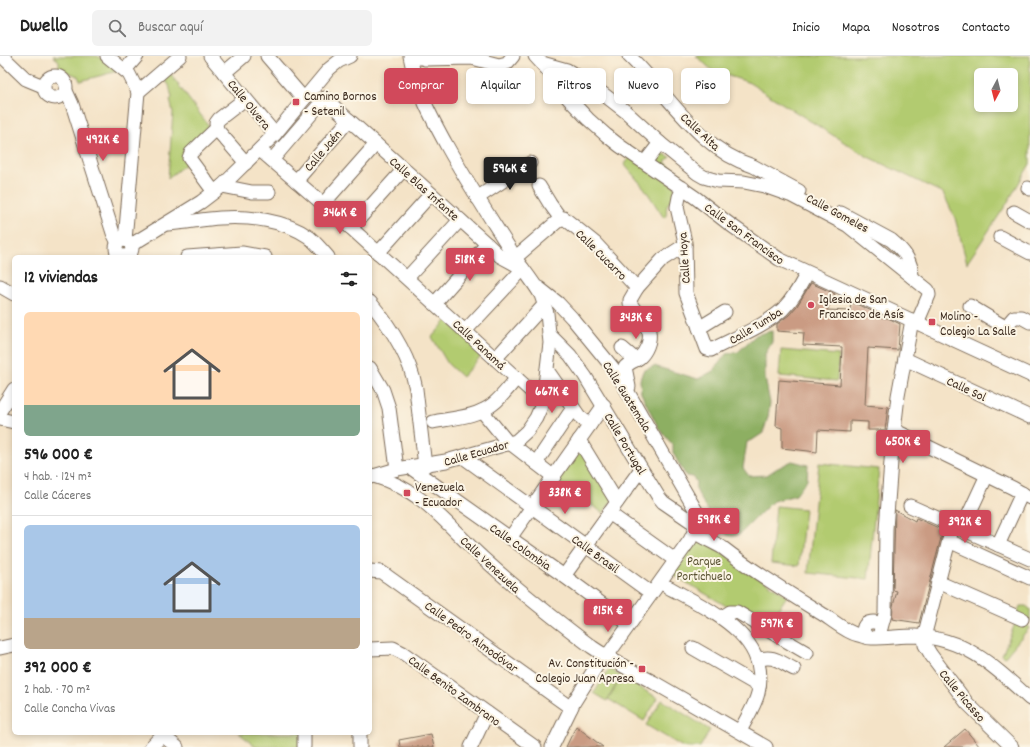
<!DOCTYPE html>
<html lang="es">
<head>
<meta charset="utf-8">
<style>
  :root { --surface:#fff; --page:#f2f2f2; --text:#222; --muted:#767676; --line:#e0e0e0; --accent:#d1495b }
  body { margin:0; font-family:Dekko,sans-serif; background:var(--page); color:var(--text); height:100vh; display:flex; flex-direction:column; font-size:15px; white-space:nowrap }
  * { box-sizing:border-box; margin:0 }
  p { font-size:13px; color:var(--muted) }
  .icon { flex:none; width:22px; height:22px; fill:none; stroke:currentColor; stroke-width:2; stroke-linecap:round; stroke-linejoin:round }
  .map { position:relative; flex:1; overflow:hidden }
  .drawer { position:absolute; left:12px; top:199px; width:360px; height:480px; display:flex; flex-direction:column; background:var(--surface); border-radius:6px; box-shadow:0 2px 6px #0003 }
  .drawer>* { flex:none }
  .hud { position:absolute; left:384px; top:12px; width:380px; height:36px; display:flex; gap:8px }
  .needle { width:26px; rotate:187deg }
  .fabs { position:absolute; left:974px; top:12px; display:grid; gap:8px }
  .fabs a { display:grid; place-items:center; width:44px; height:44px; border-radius:6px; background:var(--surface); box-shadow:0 2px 6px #0003; font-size:20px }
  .price { position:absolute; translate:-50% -34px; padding:0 9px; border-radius:4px; background:var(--accent); color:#fff; font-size:13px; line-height:26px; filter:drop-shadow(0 1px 2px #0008) }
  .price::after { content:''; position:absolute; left:50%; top:24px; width:12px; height:9px; margin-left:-6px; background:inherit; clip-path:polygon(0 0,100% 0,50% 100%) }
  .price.current { background:#222; color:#fff }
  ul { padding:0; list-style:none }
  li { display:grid; align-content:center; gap:8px; height:212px; padding:0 12px }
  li+li { border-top:1px solid var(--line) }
  li span { display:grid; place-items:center; height:124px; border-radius:6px; color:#555 }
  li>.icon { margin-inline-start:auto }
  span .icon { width:72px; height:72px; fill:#fffc; stroke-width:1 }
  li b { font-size:17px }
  h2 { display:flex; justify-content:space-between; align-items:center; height:48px; padding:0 12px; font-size:17px }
  .pill { padding:0 14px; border-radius:6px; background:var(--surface); box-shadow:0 2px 6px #0003; font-size:14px; line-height:36px }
  .pill.current { background:var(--accent); color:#fff }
  header { display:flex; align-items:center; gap:24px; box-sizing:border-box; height:56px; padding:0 20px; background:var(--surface); border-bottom:1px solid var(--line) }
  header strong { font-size:19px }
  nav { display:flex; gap:22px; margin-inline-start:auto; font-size:14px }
  .search { width:280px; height:36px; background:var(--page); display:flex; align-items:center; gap:10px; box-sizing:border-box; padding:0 14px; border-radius:6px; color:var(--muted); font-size:15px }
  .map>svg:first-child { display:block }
</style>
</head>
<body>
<header>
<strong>Dwello</strong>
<div class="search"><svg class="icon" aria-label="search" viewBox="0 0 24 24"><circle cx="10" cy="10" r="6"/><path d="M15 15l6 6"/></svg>Buscar aquí</div>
<nav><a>Inicio</a><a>Mapa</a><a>Nosotros</a><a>Contacto</a></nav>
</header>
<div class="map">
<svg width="1030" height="691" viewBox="0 0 1030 691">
  <rect width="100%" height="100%" fill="#fcf5e5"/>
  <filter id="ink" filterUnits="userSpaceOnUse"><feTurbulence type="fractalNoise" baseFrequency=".025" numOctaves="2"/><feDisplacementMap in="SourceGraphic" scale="8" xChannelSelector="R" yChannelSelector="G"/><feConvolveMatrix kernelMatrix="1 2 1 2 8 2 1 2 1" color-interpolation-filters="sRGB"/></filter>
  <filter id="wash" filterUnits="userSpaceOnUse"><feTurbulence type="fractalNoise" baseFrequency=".012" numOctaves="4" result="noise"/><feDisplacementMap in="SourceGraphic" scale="16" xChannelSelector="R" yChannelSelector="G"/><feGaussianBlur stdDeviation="0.9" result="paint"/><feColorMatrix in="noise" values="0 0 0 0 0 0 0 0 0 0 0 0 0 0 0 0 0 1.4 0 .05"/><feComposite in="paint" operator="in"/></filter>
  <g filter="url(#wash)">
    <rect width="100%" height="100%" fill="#f4e3c7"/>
    <g fill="#b2cb70" stroke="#767a47" fill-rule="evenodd">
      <polygon points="53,0 97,0 107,5 118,15 80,25 78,20 59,13 59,5"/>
      <path d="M 696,0 L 1030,0 L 1030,108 L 1006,149 L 967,207 L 955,162 L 943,137 L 866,100 L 748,26 L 713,15 ZM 981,19 L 1011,19 L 1011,49 L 981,49 Z"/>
      <polygon points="168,15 212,74 187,107 168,122 173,56 170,44 172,42 169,29 162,21"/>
      <polygon points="657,94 670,101 665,106 689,127 686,130 654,109 653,99"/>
      <path d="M 631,99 L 675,130 L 675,141 C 667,146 665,152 667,160 L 664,162 L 645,133 L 624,108 Z"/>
      <polygon points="447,264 483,298 462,321 448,308 432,281"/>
      <polygon points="781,294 839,299 837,325 779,320"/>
      <polygon points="581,391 613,443 603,457 557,425"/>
      <polygon points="819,407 879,413 868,523 808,517"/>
      <polygon points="776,450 805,453 799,510 771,507"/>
      <polygon points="698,484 705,485 787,540 768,569 728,551 670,517 694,486"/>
      <polygon points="1020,550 1026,550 1030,553 1030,564 1026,568 1029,572 1005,601 1002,599 1017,563 1017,558"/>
      <polygon points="609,613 621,620 607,645 594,637"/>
      <polygon points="622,621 658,642 644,665 608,643"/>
      <polygon points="662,644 710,674 700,691 683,691 646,669"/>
      <polygon points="239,677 301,677 301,691 256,691"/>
    </g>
    <path fill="#8daf62" stroke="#646c40" d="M 772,275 L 772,286 L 765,298 L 765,322 L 770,347 L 768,361 L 763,377 L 754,383 L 747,386 L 743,412 L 749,420 L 767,419 L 776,413 L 792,405 L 808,409 L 807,424 L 796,439 L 773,445 L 740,478 C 736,479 732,481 728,479 C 721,476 700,443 697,435 C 695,432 696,429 696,426 L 693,421 L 686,420 L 673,397 L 673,389 L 659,373 L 641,337 L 640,324 L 643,315 L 654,310 L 698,323 L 713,315 L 726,298 L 738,296 L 756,279 Z"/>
    <g id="blocks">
      <g fill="#ca9b83">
        <polygon points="811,227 835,238 827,254 850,255 851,247 856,248 872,255 871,261 888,262 900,268 898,294 868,292 865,349 888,351 885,374 868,374 868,366 850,365 850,376 818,374 817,396 782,392 782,372 776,370 779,324 840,329 842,291 803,289 804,277 777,275 777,268 789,259 797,250"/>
        <polygon points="895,454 915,465 916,462 943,474 919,567 892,563 893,550 897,535 893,534"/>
        <polygon points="576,670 603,691 566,691"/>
        <polygon points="965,673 980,691 944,691"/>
        <polygon points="431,678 434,691 400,691 399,684"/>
      </g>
    </g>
  </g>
  <g filter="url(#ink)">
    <use href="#blocks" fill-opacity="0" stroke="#7c6b59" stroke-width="1"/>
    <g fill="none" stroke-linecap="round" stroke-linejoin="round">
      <g stroke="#7c6b59" stroke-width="15">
        <g id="minor">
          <polyline points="2,0 26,23 43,30"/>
          <polyline points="107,0 129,18 138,36 125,184"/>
          <polyline points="210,0 275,78"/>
          <polyline points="267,0 304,43"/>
          <polyline points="414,0 425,3 472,2 499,9 507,7 513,0"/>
          <polyline points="535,0 546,12 568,42 588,63 606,79 620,90 696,142 728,167 779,203 1030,319"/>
          <path d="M 629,0 C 668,37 699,94 753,110 L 799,135"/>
          <polyline points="542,7 567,14 589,27 625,55 660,87 697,117 704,121 718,125 744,126 764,130 792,140 847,169 928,234 929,239 917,267"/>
          <polyline points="125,14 137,0"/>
          <polyline points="224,17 244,0"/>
          <circle cx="55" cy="31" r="11"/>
          <polyline points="66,35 72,48 113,177 118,187"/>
          <polyline points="138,36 180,0"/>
          <polyline points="330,47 404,113 487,188 500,200 522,212"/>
          <polyline points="217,75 216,67 219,63 245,43"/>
          <polyline points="260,94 351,172 543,346"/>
          <polyline points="272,104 325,42"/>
          <polyline points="645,106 660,87"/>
          <polyline points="296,125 349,64"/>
          <polyline points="222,130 252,136 269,136"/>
          <polyline points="539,130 550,148 561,163"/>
          <path d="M 683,132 L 679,141 L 677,151 L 685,186 L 686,237 L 707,293 L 711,294 C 734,282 765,270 783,253 C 794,242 800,230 807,217"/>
          <polyline points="1028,132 1030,133"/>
          <polyline points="214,136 189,102 191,97 214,75 219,76 246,107"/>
          <polyline points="477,142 530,107"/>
          <polyline points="323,148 376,88"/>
          <polyline points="1014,156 1030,165"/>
          <path d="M 841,157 L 891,184 C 903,194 912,204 912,221"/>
          <path d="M 168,168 C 186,167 203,163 220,162 C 249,160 285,164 309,181 C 316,187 322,194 328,201"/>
          <polyline points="351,172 404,113"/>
          <polyline points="1000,181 1030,197"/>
          <circle cx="124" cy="192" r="8"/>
          <polyline points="131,189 201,146 222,130 275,78 329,13 339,5 350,0"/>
          <polyline points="378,197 431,138"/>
          <polyline points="187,201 242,197 265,201"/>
          <polyline points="516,201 559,164 564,162 595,187 637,232 663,203 685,189"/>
          <polyline points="407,222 460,164"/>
          <polyline points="0,230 14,238"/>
          <polyline points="539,232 558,247 572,262 617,317 703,467"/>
          <path d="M 370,246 C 390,270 410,302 416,333 L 425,410"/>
          <polyline points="435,247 487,188"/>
          <polyline points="970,250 1003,270 1008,268 1014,261 1021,261 1030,266"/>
          <polyline points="699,272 725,256"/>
          <polyline points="465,275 523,213"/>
          <polyline points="549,278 570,299 585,320 658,440 663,446 695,468"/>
          <polyline points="622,292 636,304"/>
          <polyline points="495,303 545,248"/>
          <polyline points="905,303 1030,361"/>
          <polyline points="370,312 383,334 389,352 397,413"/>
          <polyline points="547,314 579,360 590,369"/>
          <path d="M 629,331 L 625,311 C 629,307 634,305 639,302 C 646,296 651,285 649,275 L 630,247 L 630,244 L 637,232"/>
          <polyline points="0,355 14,333"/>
          <polyline points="482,355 509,388"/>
          <polyline points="0,363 14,366"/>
          <path d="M 433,366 C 453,362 477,361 493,348 C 502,341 509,331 517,322"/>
          <polyline points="894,374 1013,432 1030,442"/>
          <polyline points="579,384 617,446"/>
          <polyline points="510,387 554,421"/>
          <polyline points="463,401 651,537"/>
          <polyline points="536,407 573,352"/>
          <polyline points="411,412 564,520 629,568"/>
          <path d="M 374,420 C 425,435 446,469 484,503 C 518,534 555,563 592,591 C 611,604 632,615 653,626 C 690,647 728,669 766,691"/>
          <path d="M 370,421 L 397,413 L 446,405 L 500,390 L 516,385 L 527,375 L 536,362 L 543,346 L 550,287 L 547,257 L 541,239 C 534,227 526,217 518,206 C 494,167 469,130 447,90 C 431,61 416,33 410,0"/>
          <polyline points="910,450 1030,503"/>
          <polyline points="609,457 675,504"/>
          <path d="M 695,468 L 694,476 C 698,480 716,487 723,492 C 755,517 790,538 824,559 C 835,566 846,576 858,579 C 863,580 869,583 873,582 C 887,582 901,580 915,580 C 966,582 995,611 1030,643"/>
          <polyline points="953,469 924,581 925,589 931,599 967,647 1012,691"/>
          <polyline points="962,473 987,419"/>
          <polyline points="510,482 604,349"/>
          <polyline points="949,485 1030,522"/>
          <polyline points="998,489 1022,437"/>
          <polyline points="370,515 381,516 387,520 571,652"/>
          <polyline points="564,520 641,413"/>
          <polyline points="938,526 1022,563"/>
          <path d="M 668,531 C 707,553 772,580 758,637 C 755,650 746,663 740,675"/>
          <polyline points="722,561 730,556 737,556 807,597"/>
          <polyline points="881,572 885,558 886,473 892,392 898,340 912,264"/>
          <path d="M 867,581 C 852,564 889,559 879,579"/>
          <polyline points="0,592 14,589"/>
          <polyline points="693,592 759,630"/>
          <polyline points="370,593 393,592 403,597 535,691"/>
          <polyline points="607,600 690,484 694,476"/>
          <path d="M 757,604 C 773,598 780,606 794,613"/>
          <polyline points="162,679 177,691"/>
          <polyline points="151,691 164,677"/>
          <polyline points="304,691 304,677"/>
          <polyline points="360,691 360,677"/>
          <polyline points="471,691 487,657"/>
          <polyline points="552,691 574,646 604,598"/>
        </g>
      </g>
      <use href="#minor" stroke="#fff" stroke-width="13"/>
    </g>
  </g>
  <g fill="#d1495b" stroke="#fcf5e5" stroke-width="1.5">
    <rect x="292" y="42" width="8" height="8" rx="2"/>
    <circle cx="811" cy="249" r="4"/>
    <rect x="928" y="262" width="8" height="8" rx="2"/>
    <rect x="403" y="433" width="8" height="8" rx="2"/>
    <rect x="638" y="609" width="8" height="8" rx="2"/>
  </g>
  <g text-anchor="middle" stroke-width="4" stroke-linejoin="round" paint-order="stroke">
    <g font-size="13" fill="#3b2a1e" stroke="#fcf5e5" text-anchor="start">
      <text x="304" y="44">Camino Bornos<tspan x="304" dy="15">- Setenil</tspan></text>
      <text x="819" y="247">Iglesia de San<tspan x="819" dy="15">Francisco de Asís</tspan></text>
      <text x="940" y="264">Molino -<tspan x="940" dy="15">Colegio La Salle</tspan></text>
      <text x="415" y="435">Venezuela<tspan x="415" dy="15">- Ecuador</tspan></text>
      <text x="634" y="611" text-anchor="end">Av. Constitución -<tspan x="634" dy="15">Colegio Juan Apresa</tspan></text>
    </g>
    <g font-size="13" fill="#3b2a1e" stroke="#fcf5e5">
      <text transform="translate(250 48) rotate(51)" y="5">Calle Olvera</text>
      <text transform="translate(701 75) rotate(43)" y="5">Calle Alta</text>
      <text transform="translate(322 94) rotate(-49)" y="5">Calle Jaén</text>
      <text transform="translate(425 132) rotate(42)" y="5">Calle Blas Infante</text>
      <text transform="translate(838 156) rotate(28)" y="5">Calle Gomeles</text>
      <text transform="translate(745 177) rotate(36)" y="5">Calle San Francisco</text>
      <text transform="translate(602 198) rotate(45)" y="5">Calle Cucarro</text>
      <text transform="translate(683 202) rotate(-94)" y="5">Calle Hoya</text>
      <text transform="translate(755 269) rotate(-31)" y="5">Calle Tumba</text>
      <text transform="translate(480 288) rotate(43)" y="5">Calle Panamá</text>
      <text transform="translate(967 332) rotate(25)" y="5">Calle Sol</text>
      <text transform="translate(628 340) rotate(58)" y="5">Calle Guatemala</text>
      <text transform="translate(626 387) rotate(59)" y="5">Calle Portugal</text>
      <text transform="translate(476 396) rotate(-16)" y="5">Calle Ecuador</text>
      <text transform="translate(521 490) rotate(35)" y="5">Calle Colombia</text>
      <text transform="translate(596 497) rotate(36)" y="5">Calle Brasil</text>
      <text transform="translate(491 508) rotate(43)" y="5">Calle Venezuela</text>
      <text transform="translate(472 580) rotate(36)" y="5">Calle Pedro Almodóvar</text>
      <text transform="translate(455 634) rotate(36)" y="5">Calle Benito Zambrano</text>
      <text transform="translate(963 639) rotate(50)" y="5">Calle Picasso</text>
    </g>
    <g font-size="13" fill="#595232" stroke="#fcf5e5">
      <text x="704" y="509">Parque<tspan x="704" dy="15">Portichuelo</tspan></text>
    </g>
  </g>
</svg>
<div class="fabs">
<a><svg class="needle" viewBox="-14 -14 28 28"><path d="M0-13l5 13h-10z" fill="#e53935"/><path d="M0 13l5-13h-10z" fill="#767676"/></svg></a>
</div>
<b class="price" style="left:103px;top:106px">492K €</b>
<b class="price current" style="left:510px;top:135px">596K €</b>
<b class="price" style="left:340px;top:179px">346K €</b>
<b class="price" style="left:470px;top:226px">518K €</b>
<b class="price" style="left:636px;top:284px">343K €</b>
<b class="price" style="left:552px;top:358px">667K €</b>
<b class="price" style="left:903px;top:408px">650K €</b>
<b class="price" style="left:565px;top:459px">338K €</b>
<b class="price" style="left:714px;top:486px">598K €</b>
<b class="price" style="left:965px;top:488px">392K €</b>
<b class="price" style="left:608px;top:577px">815K €</b>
<b class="price" style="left:777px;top:590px">597K €</b>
<div class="hud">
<a class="pill current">Comprar</a>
<a class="pill">Alquilar</a>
<a class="pill">Filtros</a>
<a class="pill">Nuevo</a>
<a class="pill">Piso</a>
</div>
<section class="drawer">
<h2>12 viviendas<svg class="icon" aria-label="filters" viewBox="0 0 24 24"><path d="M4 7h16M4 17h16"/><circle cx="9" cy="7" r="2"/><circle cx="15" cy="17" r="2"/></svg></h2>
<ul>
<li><span style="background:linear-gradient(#ffd9b3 75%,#7fa58c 0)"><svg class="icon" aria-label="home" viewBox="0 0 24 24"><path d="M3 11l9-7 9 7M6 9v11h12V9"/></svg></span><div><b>596 000 €</b><p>4 hab. · 124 m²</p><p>Calle Cáceres</p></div></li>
<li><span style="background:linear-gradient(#a9c7e8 75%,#b9a48a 0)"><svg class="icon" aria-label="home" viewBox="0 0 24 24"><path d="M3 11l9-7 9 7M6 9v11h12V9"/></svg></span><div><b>392 000 €</b><p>2 hab. · 70 m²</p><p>Calle Concha Vivas</p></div></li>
</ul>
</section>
</div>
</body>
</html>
